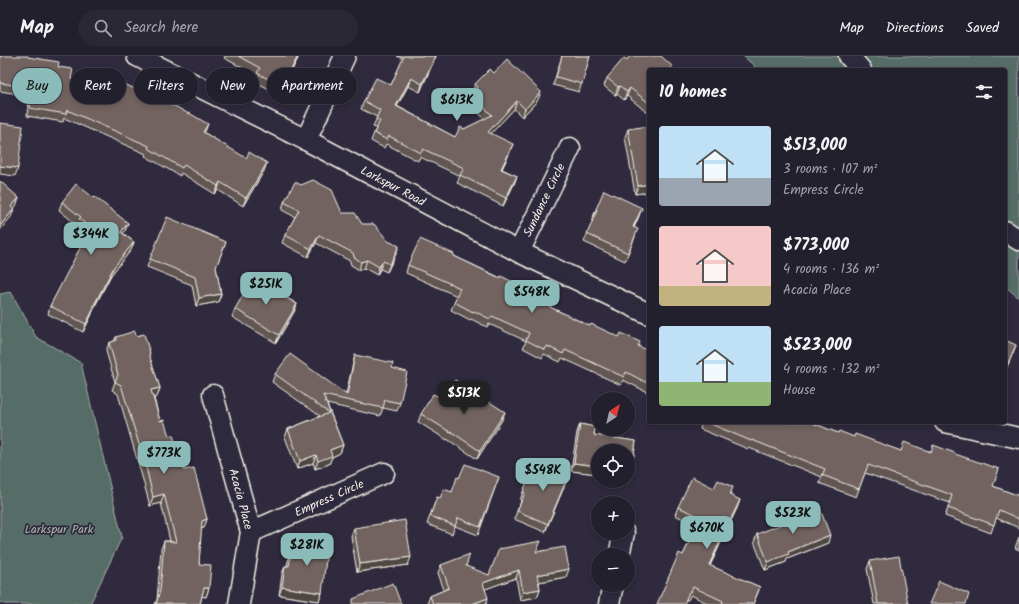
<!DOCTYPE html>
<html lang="en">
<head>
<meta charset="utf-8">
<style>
  :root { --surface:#23202e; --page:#2b2836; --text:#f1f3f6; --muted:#a3a3aa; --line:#403e4a; --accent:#8bbbb9 }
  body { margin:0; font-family:Kalam,sans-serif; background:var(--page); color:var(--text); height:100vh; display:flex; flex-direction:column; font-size:15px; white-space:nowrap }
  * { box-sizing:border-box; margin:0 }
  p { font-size:13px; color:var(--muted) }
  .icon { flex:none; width:22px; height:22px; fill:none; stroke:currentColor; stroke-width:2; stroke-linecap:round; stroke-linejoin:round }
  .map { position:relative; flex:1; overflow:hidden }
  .sheet { position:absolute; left:647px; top:12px; width:360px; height:356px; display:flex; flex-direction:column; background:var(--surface); border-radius:4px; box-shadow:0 2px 6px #0003,0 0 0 1px var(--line) }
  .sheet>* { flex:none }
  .banner { position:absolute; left:12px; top:12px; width:380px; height:36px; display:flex; gap:8px }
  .needle { width:26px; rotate:35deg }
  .controls { position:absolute; left:591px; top:336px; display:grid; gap:8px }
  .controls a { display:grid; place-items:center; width:44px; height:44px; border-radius:50%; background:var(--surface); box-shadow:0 2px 6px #0003,0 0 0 1px var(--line); font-size:20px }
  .price { position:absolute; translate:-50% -34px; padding:0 9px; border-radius:8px; background:var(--accent); color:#111; font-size:13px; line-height:26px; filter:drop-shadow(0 1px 2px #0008) }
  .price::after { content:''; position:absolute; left:50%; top:24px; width:12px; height:9px; margin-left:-6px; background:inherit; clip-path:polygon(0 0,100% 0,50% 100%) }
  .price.active { background:#222; color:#fff }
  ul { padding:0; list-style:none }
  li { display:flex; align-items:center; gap:12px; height:100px; padding:0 12px }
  li span { display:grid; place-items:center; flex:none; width:112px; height:80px; border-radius:4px; color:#555 }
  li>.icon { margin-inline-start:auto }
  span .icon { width:48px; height:48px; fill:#fffc; stroke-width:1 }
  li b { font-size:17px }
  h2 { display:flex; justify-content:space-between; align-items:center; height:48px; padding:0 12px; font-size:17px }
  .chip { padding:0 14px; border-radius:18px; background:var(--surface); box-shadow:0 2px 6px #0003,0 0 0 1px var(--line); font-size:14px; line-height:36px }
  .chip.active { background:var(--accent); color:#111 }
  header { display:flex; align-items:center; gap:24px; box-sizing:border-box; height:56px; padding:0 20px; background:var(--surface); border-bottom:1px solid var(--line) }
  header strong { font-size:19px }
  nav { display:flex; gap:22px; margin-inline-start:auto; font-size:14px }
  .search { width:280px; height:36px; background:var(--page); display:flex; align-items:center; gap:10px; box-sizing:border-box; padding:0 14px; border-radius:22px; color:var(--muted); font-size:15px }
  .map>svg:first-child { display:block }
</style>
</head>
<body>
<header>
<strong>Map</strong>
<div class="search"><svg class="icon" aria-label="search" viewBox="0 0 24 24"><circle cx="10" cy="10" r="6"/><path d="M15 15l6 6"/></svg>Search here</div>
<nav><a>Map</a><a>Directions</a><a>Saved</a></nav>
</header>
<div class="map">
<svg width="1019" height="548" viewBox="0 0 1019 548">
  <rect width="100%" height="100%" fill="#2f2a3d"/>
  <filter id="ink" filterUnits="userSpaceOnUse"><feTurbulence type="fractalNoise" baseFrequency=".025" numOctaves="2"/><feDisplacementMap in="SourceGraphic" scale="8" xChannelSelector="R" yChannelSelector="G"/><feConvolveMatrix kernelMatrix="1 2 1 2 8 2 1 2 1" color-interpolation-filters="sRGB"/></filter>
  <g filter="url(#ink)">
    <g fill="#576c66" stroke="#a6aea7">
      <polygon points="743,0 1019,0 1019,242 1005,230 1005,14 759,14"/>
      <polygon points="11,236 36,281 81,307 122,481 90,548 4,548 0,546 0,238"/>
    </g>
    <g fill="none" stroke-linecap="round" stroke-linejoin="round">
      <g stroke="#f4f1e8" stroke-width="23">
        <g id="minor">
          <polyline points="137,0 306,84 519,196 649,258"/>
          <polyline points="849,0 861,14"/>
          <polyline points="306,84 345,0"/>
          <polyline points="1005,175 1019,184"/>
          <polyline points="519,196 570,92"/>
          <polyline points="213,339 251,476 239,548"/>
          <polyline points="945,366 1019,382"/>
          <polyline points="251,476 384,417"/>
          <polyline points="619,499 624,477"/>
          <polyline points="609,548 613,529"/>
        </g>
      </g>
      <use href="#minor" stroke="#2f2a3d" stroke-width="20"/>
    </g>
    <g fill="#625653" stroke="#f4f1e8">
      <polygon points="0,0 28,1 58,11 71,23 86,32 114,44 205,77 264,115 243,150 218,134 215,138 181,117 180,120 145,100 146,98 64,62 63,66 27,60 30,40 0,35"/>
      <polygon points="225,0 299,0 283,32 274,27 271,34 254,25 256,19 224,2"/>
      <polygon points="397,0 436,0 420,36 408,30 397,50 455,81 464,73 485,63 468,47 471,39 472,37 475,28 494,17 538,44 522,61 514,53 491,77 510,96 502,113 517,120 514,128 503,150 457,127 460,120 420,101 418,105 386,88 384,92 371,85 376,72 373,71 377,61 361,53 364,45 391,29 403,3"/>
      <polygon points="561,0 590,0 579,36 553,29 562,0"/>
      <polygon points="627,4 672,10 671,14 649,14 649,58 627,40 624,44 617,38 615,39 604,30 607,22"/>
      <polygon points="628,73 649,136 635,138 625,81"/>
      <polygon points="62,146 128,167 125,175 123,177 134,186 131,194 111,219 94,252 91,260 83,276 48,258 50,250 89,180 77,171 77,169 59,154"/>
      <polygon points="284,146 342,157 362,168 396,198 387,216 380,213 377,219 364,212 359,214 351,209 350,205 316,187 308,201 282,187 285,179 295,161 282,154"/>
      <polygon points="596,153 639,160 634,172 635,181 625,205 584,186 594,162 593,161"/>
      <polygon points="226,186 216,211 221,238 218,246 196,250 192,229 147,211 150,203"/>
      <polygon points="454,200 552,246 550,251 590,270 638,290 649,295 649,337 623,324 621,329 562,302 560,306 544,298 542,302 523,292 526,285 489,268 487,271 471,263 470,264 451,254 457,240 406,217 408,209"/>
      <polygon points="269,231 297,248 294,256 276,287 232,261 235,253"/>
      <polygon points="136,280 150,297 149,299 160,332 157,341 154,342 160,365 169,380 207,463 204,472 201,473 199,508 209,532 206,541 202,540 200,548 155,548 157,544 161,493 164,485 170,485 161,447 150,450 143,424 118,338 112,334 115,326 106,295 109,287 114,285 116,281"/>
      <polygon points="355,299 392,312 400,347 397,355 383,352 380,360 327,348 343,389 340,397 332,401 329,408 315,413 313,407 297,413 285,381 288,373 320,360 272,326 275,318 346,338 353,307"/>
      <polygon points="443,343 502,364 477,403 447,383 447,384 418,366 421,358"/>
      <polygon points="702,366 810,366 838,377 854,381 901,395 931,395 955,398 993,430 1019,440 1019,472 996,462 991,477 945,460 950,447 865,417 856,441 819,427 822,421 749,392 748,393 700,373"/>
      <polygon points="580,368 595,371 594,379 636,385 631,418 628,426 620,425 628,425 628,395 598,395 598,418 571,415 577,376"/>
      <polygon points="499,421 478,479 455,470 452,478 427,468 437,441 440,442 452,436 459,422"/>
      <polygon points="533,421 566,426 545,476 514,463 521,445 520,444 523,436"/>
      <polygon points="730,440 740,444 737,452 710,510 760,531 757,539 753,548 709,548 691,539 688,544 686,544 683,499 694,476 690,474 692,467 675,459 678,451"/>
      <polygon points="354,472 408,509 357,516 351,480"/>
      <polygon points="757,478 828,487 787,503 786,506 765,514 754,486"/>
      <polygon points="1019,481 1019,494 1015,492"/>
      <polygon points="537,496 566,521 539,526 540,533 537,541 520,544 516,522 485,533 486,548 427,548 430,540 444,534 438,517 441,509 489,519"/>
      <polygon points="291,497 322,537 319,545 279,539 282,518 285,510 287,510 288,505"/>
      <polygon points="870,505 908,548 874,548 867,513"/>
    </g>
    <g fill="#504643" stroke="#f4f1e8">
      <polygon points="299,0 283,32 286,24"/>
      <polygon points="436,0 420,36 422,28"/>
      <polygon points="411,22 408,30 393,58 396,50"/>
      <polygon points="620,30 617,38 615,39 618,31"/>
      <polygon points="630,32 627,40 624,44 627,36"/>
      <polygon points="541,36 538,44 522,61 525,53"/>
      <polygon points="517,45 514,53 485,84 488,76"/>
      <polygon points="208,68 205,76 200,84 203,76"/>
      <polygon points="513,88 510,96 498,121 501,113"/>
      <polygon points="267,107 264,115 243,150 246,142"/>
      <polygon points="0,110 18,112 15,120 0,118"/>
      <polygon points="517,120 514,128 503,150 506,142"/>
      <polygon points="220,126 218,134 215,138 218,130"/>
      <polygon points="649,128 649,136 635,138 638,130"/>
      <polygon points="19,142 16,150 9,159 11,151"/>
      <polygon points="642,152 639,160 630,179 633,171"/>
      <polygon points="14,153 11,161 0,174 0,170"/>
      <polygon points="128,167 125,175 118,184 121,176"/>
      <polygon points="319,179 316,187 308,201 311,193"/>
      <polygon points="134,186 131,194 111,219 91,257 94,249 114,211"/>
      <polygon points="399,190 396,198 387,216 390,208"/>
      <polygon points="367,204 364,212 359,214 361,206"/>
      <polygon points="383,205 380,213 377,219 379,211"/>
      <polygon points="221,238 218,246 196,250 199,242"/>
      <polygon points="297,248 294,256 276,287 279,279"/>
      <polygon points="94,252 91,260 83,276 86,268"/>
      <polygon points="1016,289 1013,297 1005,316 1005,314"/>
      <polygon points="160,332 157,341 148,343 151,334"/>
      <polygon points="505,356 502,364 477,403 480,395"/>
      <polygon points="343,389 340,397 332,401 329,408 315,413 318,405 330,394"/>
      <polygon points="316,399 313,407 297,413 300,405"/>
      <polygon points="574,407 598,410 598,418 571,415"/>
      <polygon points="569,418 566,426 545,476 548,468"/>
      <polygon points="164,438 161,447 150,450 153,441"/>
      <polygon points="740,444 737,452 706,517 709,509"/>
      <polygon points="207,463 204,472 199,473 202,465"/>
      <polygon points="830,479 828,487 787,503 786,506 765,514 768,506 788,496"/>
      <polygon points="411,501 408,509 357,516 360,508"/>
      <polygon points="569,513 566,521 534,527 537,519"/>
      <polygon points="519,514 516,522 480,535 483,527"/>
      <polygon points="282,531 322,537 319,545 279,539"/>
      <polygon points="204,532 209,532 206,541 201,540"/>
      <polygon points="540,533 537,541 520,544 523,536"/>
      <polygon points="488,542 486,548 472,548"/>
    </g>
    <g fill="#726460" stroke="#f4f1e8">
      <polygon points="0,0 28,0 28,1 59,6 58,11 73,13 71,23 87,26 86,32 114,44 122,27 173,50 173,49 189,58 189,57 208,68 203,76 246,102 249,96 267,107 246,142 220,126 218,130 184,109 182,112 148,92 149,90 67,54 66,58 30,52 33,32 0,27"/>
      <polygon points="238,0 298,0 286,24 277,19 274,26 257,17 260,12"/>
      <polygon points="404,0 436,0 422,28 411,22 396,50 455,81 460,71 464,73 492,59 471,39 478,31 475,28 490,13 494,17 507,3 541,36 525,53 517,45 488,76 513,88 501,113 517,120 506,142 460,119 464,112 423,93 421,97 389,80 387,84 374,77 380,65 376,63 380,54 364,45 376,22 391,29"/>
      <polygon points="562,0 590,0 582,28 556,21"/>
      <polygon points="630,0 661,0 672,10 669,13 670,14 649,14 649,47 630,32 627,36 620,30 618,31 607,22 624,2 627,4"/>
      <polygon points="0,67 23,70 18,112 0,110"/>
      <polygon points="649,70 649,128 638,130 628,73"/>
      <polygon points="313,124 332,134 342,157 355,157 362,168 374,168 388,185 399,190 390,208 383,205 379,211 367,204 361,206 354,201 353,197 319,179 311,193 285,179 299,154 284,146 295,126 301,129"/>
      <polygon points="0,125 19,142 11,151 14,153 0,170"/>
      <polygon points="76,128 94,142 95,141 128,167 121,176 134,186 114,211 94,249 94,252 86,268 50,250 81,190 94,174 79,163 81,161 62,146"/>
      <polygon points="604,134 642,152 633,171 638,173 628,197 587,178 597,154 596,153"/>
      <polygon points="167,161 226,186 216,211 221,238 199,242 195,221 150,203"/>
      <polygon points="420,183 454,198 454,200 500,222 501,220 552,246 550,251 590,270 591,268 619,281 621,277 640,286 638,290 649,295 649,328 626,316 624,321 565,294 563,298 547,290 545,294 526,284 529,277 492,260 490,263 474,255 473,256 454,246 460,232 408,209"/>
      <polygon points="254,219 270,228 268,231 297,248 279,279 235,253"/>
      <polygon points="135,275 136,280 144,278 150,297 149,298 160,332 151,334 160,365 164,364 169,380 173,379 184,414 194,412 207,463 202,465 199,508 211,509 209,532 204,532 200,548 156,548 160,535 164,485 176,486 164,438 153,441 147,415 121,329 115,326 118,319 109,287 117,284 116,281"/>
      <polygon points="1005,284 1016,289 1005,314"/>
      <polygon points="290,298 347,339 355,299 393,307 392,312 407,316 400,347 385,344 383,352 323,339 343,389 330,394 332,400 318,405 316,399 300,405 288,373 329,357 275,318"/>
      <polygon points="455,324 505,356 480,395 450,375 450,376 421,358 433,338 443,343"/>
      <polygon points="706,366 810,366 838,377 839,375 854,381 855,378 901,395 904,386 931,396 933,389 955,397 955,398 999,413 993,430 1019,440 1019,463 999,454 994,469 948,452 952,439 868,409 859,433 822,419 825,413 752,384 751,385"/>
      <polygon points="580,368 595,371 594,379 636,385 631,418 628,418 628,395 598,395 598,410 574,407"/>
      <polygon points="539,405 569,418 548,468 517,455 525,437 523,436 529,420 533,421"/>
      <polygon points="465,408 499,421 480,471 458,462 455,470 430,460 437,441 440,442 444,433 452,436 457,421 459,422"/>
      <polygon points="692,421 714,432 718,424 733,431 730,439 740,444 709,509 760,531 753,548 722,548 723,545 693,531 691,536 689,536 684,548 657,548 679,497 683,499 698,468 693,466 696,459 678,451"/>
      <polygon points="820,453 830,479 788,496 789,498 768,506 757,478"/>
      <polygon points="405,464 411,501 360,508 354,472"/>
      <polygon points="323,477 328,486 322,537 282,531 285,510 289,510 291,497"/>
      <polygon points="541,485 536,496 565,491 569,513 537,519 540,533 523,536 519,514 483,527 488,542 472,548 433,548 430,540 449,532 441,509 470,498 466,510 489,519 499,493"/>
      <polygon points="899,500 908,548 878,548 870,505"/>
      <polygon points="939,525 969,538 966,548 929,548"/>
      <polygon points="393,527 401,548 353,548 353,543"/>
    </g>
  </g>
  <g text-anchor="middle" stroke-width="3.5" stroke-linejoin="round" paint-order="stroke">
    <g font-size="12" fill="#f4f1e8" stroke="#2f2a3d">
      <text transform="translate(393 130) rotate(28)" y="4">Larkspur Road</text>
      <text transform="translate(544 144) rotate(-64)" y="4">Sundance Circle</text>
      <text transform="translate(329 442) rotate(-24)" y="4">Empress Circle</text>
      <text transform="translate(241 443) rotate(75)" y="4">Acacia Place</text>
    </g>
    <g font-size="12" fill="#adb5ae" stroke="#2f2a3d">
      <text x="59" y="477">Larkspur Park</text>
    </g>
  </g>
</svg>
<div class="controls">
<a><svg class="needle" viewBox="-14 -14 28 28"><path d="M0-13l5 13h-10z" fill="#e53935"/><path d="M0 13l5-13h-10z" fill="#a3a3aa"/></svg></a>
<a><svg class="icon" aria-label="locate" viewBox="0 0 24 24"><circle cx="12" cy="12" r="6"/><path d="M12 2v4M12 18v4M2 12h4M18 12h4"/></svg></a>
<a>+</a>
<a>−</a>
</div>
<b class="price" style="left:457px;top:66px">$613K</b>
<b class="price" style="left:91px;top:200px">$344K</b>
<b class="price" style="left:266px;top:250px">$251K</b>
<b class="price" style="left:532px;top:258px">$548K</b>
<b class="price active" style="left:464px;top:359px">$513K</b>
<b class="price" style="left:164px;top:419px">$773K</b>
<b class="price" style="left:543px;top:436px">$548K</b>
<b class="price" style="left:793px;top:479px">$523K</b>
<b class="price" style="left:707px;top:494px">$670K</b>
<b class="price" style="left:307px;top:511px">$281K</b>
<div class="banner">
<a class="chip active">Buy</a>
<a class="chip">Rent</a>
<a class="chip">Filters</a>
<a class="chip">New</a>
<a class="chip">Apartment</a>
</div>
<section class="sheet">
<h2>10 homes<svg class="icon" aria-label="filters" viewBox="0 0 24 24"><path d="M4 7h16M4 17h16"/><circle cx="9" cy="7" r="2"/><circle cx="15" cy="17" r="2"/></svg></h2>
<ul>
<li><span style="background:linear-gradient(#bfe0f5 65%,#9aa5b1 0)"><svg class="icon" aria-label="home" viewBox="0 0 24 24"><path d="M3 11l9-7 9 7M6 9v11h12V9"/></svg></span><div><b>$513,000</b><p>3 rooms · 107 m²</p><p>Empress Circle</p></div></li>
<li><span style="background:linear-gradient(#f6c9c9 75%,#c2b280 0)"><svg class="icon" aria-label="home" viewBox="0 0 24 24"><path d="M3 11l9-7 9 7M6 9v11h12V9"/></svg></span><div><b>$773,000</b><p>4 rooms · 136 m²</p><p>Acacia Place</p></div></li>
<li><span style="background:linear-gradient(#bfe0f5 70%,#8fb573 0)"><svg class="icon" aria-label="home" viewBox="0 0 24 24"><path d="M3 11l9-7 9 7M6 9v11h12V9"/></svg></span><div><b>$523,000</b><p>4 rooms · 132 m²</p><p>House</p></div></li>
</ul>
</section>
</div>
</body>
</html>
